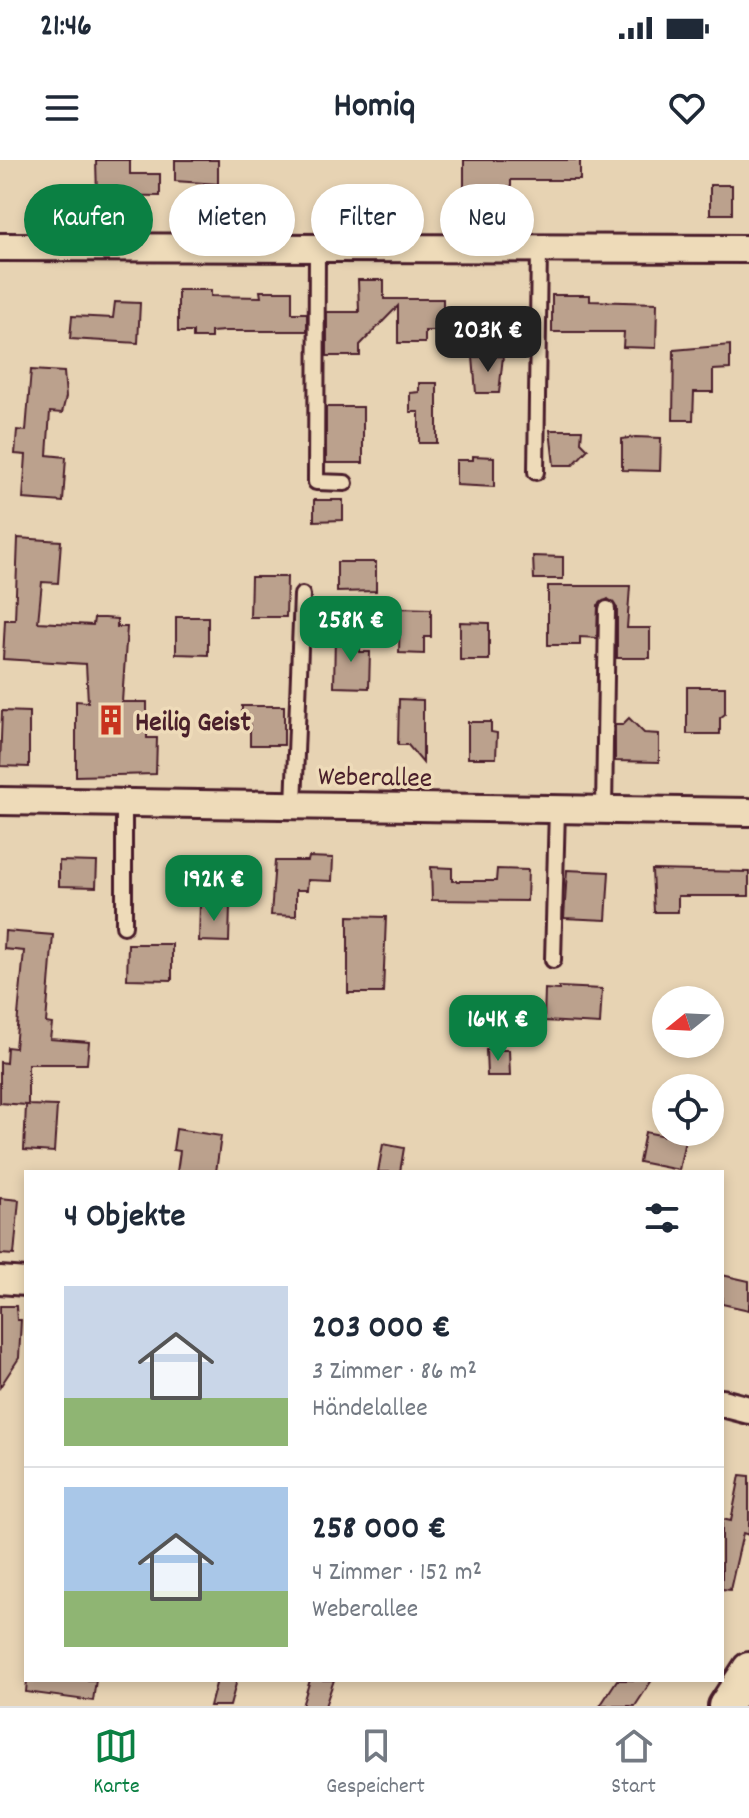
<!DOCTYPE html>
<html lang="de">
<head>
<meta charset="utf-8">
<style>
  :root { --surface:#fff; --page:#f6f6f7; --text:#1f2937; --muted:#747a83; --line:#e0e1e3; --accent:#0b8043 }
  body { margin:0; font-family:Dekko,sans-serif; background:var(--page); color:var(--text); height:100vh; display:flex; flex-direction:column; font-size:30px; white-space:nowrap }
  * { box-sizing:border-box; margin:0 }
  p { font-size:26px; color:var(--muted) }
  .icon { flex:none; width:44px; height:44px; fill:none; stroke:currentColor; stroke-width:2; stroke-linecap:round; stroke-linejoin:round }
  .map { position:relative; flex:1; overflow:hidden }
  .sheet { position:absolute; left:24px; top:1010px; width:700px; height:512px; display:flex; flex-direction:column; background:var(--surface); border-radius:0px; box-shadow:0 4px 12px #0003 }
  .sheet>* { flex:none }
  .hud { position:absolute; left:24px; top:24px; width:702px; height:72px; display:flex; gap:16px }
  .needle { width:52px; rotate:252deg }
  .fabs { position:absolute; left:652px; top:826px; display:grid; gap:16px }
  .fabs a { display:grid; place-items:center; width:72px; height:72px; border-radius:50%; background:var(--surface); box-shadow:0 4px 12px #0003; font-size:40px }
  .price { position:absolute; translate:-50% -68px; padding:0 18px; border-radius:16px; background:var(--accent); color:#fff; font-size:26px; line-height:52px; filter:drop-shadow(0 2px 4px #0008) }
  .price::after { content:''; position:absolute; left:50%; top:48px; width:24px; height:18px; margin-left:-12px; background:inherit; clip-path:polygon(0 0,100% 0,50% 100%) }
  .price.active { background:#222; color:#fff }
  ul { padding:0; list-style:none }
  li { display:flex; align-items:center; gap:24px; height:200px; padding:0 40px }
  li+li { border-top:2px solid var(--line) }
  li span { display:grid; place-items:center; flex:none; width:224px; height:160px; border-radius:0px; color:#555 }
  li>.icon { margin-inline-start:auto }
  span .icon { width:96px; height:96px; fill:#fffc; stroke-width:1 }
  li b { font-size:34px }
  h2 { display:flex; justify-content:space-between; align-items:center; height:96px; padding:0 40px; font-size:34px }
  .tag { padding:0 28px; border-radius:36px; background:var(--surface); box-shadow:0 4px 12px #0003; font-size:28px; line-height:72px }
  .tag.active { background:var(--accent); color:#fff }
  .status { display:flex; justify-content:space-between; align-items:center; height:56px; padding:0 40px; background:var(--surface); direction:ltr }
  .status svg { height:22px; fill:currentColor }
  header { display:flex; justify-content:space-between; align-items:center; height:104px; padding:0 40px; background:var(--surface); font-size:36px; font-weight:700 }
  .dock { display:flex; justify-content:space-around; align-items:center; height:112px; border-top:2px solid var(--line); background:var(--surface); font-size:22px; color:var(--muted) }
  .dock a { display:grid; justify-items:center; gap:4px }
  .dock .active { color:var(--accent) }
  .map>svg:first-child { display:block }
</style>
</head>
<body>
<div class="status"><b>21:46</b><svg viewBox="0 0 49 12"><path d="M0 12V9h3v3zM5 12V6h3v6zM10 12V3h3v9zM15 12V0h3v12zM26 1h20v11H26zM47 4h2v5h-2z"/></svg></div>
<header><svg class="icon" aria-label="menu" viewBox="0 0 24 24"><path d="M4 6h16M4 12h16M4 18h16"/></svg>Homiq<svg class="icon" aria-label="heart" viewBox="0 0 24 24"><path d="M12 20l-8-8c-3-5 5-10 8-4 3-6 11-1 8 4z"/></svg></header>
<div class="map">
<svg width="749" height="1546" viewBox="0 0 749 1546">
  <rect width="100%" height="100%" fill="#e7d3b3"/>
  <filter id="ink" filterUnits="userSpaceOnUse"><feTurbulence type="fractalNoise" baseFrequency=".0125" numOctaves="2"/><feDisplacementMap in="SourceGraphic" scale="16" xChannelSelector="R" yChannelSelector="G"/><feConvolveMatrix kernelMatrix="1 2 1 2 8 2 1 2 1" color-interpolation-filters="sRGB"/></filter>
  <g filter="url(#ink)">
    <g fill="#bba18d" stroke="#4a1f2b" stroke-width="2">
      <polygon points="96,0 130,0 130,14 160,14 160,36 97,35"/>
      <polygon points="175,0 218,0 218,24 175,21"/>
      <polygon points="464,0 580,0 580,20 511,20 511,28 464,28"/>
      <rect x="710" y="25" width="22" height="29"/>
      <polygon points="358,120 384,120 384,139 443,139 443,171 425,171 425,183 398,183 398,146 360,185 360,196 327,196 327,152 359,152"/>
      <polygon points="178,130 211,130 211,136 261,137 260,131 292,131 292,153 307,153 307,171 225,171 211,172 211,178 193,178 193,172 178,172"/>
      <polygon points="552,135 590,135 590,141 657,143 656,188 623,187 624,172 552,172"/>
      <polygon points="115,142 140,143 138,183 70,179 72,156 113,158"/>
      <polygon points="730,185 730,209 713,210 713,232 694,232 693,260 673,260 674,190"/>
      <polygon points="503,196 499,233 476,233 473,197"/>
      <polygon points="31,210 64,212 66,237 62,253 50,252 47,295 66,297 63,342 23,339 26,295 15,294 17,270 26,271"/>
      <polygon points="419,223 437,223 437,283 419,283 419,252 410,252 410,233 419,232"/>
      <rect x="326" y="247" width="37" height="56"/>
      <polygon points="550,270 582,270 581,282 588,289 573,305 554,305"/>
      <polygon points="635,277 661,278 660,311 622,310 622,279"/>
      <polygon points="473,296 494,297 494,327 456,325 456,300 473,300"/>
      <polygon points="314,340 343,340 343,360 314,361"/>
      <polygon points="18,378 61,381 58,423 42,422 38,462 93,465 94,458 105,458 117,459 117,467 127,467 122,542 147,542 147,578 157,578 156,614 76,616 76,541 88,542 86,504 3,499 5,460 15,460"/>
      <polygon points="533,396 563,397 563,419 534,419"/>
      <polygon points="337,402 376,402 376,431 337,432"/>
      <polygon points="251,417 287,417 286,457 250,457"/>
      <polygon points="548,426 630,426 627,468 650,468 650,498 617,498 617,448 608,439 598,445 597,478 580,477 580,485 548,485"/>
      <polygon points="400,448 431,449 431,477 424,477 424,494 399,493"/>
      <polygon points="176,457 208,457 208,495 176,494"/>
      <polygon points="460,462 489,463 489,500 460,500"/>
      <polygon points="335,476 360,477 360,492 370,492 369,528 334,527"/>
      <polygon points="687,527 725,527 725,554 720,558 720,574 687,574"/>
      <polygon points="399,539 423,540 423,603 408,585 398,585"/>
      <polygon points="242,546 284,546 284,585 250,585 250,565 242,565"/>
      <polygon points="2,551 29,552 29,607 0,606"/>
      <polygon points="629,558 644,573 659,574 659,602 615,601 615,565 622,565"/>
      <polygon points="468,562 491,562 491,572 497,573 496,598 468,598"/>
      <polygon points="309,697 333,698 332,721 308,720 307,730 296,730 296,756 271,755 275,701 308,701"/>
      <polygon points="59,701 97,702 96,727 59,726"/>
      <polygon points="431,707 452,708 452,721 496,721 497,709 528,710 527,741 432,740"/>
      <polygon points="567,710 609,712 606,760 564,758"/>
      <polygon points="652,710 749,712 749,736 678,736 678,752 654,752"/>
      <polygon points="200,744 230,745 229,782 199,781"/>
      <polygon points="348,756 386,757 383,833 348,833"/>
      <polygon points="5,771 53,775 46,863 52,864 50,879 89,882 87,904 28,904 28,945 57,946 54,992 24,990 26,945 0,943 0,902 6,903 7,887 15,888 24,791 4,789"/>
      <polygon points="128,784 172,784 172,820 127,819"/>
      <polygon points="559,827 602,829 600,864 544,861 545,829 559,830"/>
      <polygon points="486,890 509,890 510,916 487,916"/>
      <polygon points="176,969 221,976 216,1012 177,1012 180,991 173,990"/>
      <polygon points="645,972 685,980 679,1010 639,1002"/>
      <polygon points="383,984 404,988 400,1012 378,1012"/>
      <polygon points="0,1038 19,1040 14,1095 0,1094"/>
      <polygon points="722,1115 749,1121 749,1150 722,1144"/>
      <polygon points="0,1146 16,1146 17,1160 21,1160 19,1198 0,1227"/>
      <polygon points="740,1315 749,1316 749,1375 743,1373 730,1430 722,1429 722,1359 731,1361"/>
      <polygon points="27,1520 96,1520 93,1541 26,1532"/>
      <polygon points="217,1520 237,1520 230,1546 210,1546"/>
      <polygon points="310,1520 334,1520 325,1546 302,1546"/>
      <polygon points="617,1520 652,1520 635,1546 600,1546"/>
    </g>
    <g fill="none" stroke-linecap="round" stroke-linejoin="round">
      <g stroke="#4a1f2b" stroke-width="20">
        <g id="service">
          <polyline points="317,90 316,322 345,323"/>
          <polyline points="536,312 539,89"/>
          <polyline points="294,646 302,435"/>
          <polyline points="604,650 607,449"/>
          <polyline points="124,766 124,643"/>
          <polyline points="553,800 557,649"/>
        </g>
      </g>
      <g stroke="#4a1f2b" stroke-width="32">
        <g id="minor">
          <polyline points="0,87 749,89"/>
          <polyline points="0,641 749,652"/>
          <polyline points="0,1120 26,1122"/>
          <polyline points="722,1243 749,1250"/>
        </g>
      </g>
      <g stroke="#4a1f2b" stroke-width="38">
        <polyline id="tertiary" points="725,1546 749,1509"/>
      </g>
      <use href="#service" stroke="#eedbb9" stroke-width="14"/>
      <use href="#minor" stroke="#eedbb9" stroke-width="26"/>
      <use href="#tertiary" stroke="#eedbb9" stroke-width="32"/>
    </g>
  </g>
  <defs>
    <g id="building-bare" transform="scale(2.4)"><path d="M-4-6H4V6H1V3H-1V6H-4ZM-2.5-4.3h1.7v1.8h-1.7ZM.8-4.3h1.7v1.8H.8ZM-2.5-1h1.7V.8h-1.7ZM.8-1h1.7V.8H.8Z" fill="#c8321e" stroke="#eedbb9" stroke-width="2.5" paint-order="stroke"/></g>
  </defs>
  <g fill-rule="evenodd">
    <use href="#building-bare" x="111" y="560"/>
  </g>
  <g text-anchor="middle" stroke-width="7" stroke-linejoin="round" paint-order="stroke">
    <g font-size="28" font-weight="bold" fill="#4a1f2b" stroke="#eedbb9" text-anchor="start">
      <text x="135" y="570">Heilig Geist</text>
    </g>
    <g font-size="28" fill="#4a1f2b" stroke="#eedbb9">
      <text transform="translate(375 615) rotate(1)" y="10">Weberallee</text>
    </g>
  </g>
</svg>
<div class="fabs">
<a><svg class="needle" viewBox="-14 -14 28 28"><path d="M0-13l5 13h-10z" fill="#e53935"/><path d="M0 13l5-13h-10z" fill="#747a83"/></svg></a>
<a><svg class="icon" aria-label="locate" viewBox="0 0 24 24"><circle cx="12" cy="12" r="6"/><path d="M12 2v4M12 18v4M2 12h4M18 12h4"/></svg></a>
</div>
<b class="price active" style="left:488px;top:214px">203K €</b>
<b class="price" style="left:351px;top:504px">258K €</b>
<b class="price" style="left:214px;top:763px">192K €</b>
<b class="price" style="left:498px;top:903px">164K €</b>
<div class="hud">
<a class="tag active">Kaufen</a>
<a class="tag">Mieten</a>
<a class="tag">Filter</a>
<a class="tag">Neu</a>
</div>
<section class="sheet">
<h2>4 Objekte<svg class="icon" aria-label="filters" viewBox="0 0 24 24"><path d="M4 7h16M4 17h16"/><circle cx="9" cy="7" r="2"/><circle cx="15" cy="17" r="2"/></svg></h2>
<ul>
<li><span style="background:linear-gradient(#c9d6e8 70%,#8fb573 0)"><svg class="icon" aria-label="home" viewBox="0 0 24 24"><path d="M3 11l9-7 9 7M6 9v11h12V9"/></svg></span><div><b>203 000 €</b><p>3 Zimmer · 86 m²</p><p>Händelallee</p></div></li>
<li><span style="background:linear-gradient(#a9c7e8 65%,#8fb573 0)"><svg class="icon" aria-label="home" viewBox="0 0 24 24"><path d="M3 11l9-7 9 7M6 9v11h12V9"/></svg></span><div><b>258 000 €</b><p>4 Zimmer · 152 m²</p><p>Weberallee</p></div></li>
</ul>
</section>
</div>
<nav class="dock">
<a class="active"><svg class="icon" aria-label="map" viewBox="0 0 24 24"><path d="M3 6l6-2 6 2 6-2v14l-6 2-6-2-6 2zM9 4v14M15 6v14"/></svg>Karte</a>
<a><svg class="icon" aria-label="saved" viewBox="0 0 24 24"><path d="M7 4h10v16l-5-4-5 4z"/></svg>Gespeichert</a>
<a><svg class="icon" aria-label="home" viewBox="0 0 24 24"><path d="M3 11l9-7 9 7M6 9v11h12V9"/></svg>Start</a>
</nav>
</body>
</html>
